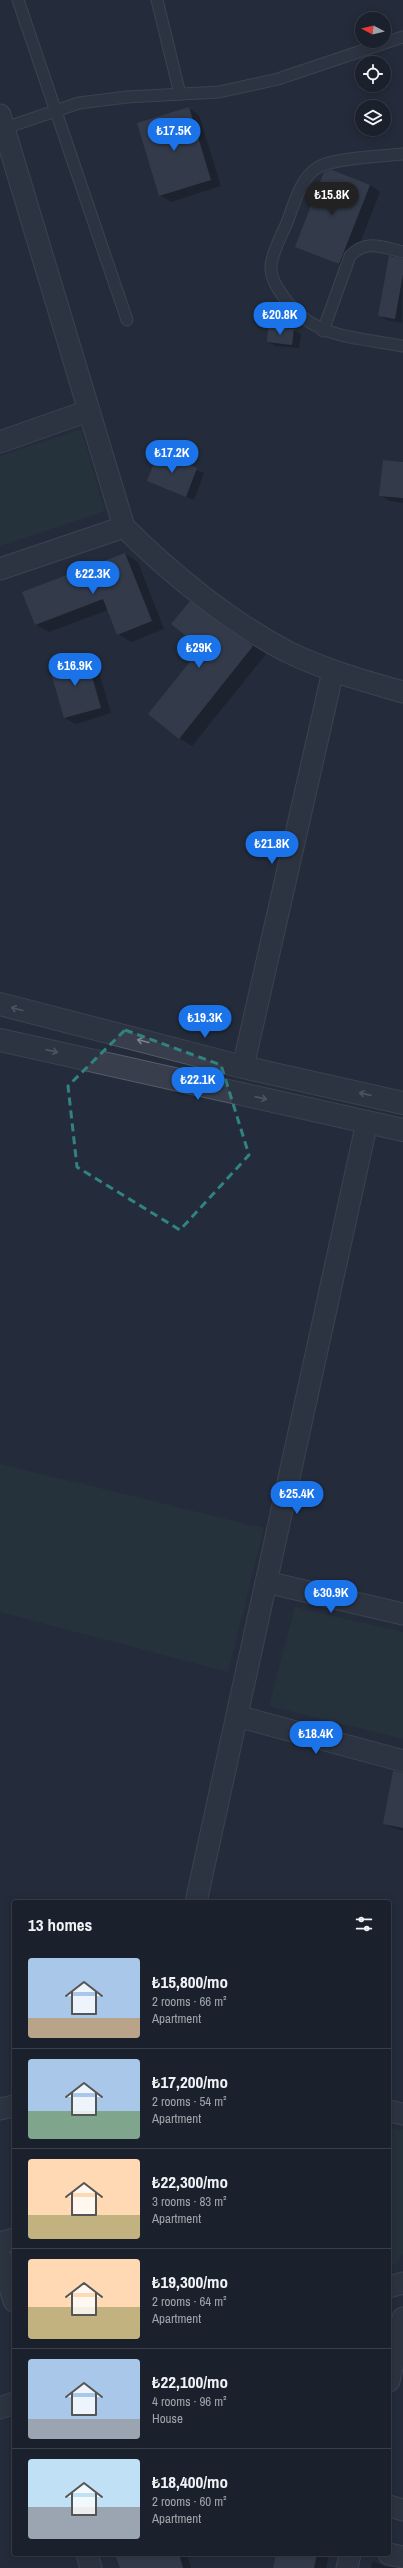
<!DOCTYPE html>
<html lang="en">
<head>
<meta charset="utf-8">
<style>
  :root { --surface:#1b212c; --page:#242934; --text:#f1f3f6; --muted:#a0a3a9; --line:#393e48; --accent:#1a73e8 }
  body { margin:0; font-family:"Archivo Narrow",sans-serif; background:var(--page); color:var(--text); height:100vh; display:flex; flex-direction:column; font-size:15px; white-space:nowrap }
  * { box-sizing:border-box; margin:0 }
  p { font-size:13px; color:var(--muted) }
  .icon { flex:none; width:22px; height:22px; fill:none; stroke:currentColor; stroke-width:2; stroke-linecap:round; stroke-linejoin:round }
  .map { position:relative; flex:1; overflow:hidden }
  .drawer { position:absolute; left:12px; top:1900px; width:379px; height:656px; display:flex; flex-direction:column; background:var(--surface); border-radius:4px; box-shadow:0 2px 10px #0003,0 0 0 1px var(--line) }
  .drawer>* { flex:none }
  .needle { width:26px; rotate:277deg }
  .controls { position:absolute; left:355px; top:12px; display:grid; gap:8px }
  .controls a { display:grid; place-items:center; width:36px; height:36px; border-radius:50%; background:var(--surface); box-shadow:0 2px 10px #0003,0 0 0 1px var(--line); font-size:20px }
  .price { position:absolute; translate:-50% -34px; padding:0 9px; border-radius:14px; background:var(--accent); color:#fff; font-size:13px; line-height:26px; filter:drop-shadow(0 1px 2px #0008) }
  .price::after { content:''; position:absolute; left:50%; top:24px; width:12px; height:9px; margin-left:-6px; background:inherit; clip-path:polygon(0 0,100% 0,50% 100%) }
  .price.on { background:#222; color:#fff }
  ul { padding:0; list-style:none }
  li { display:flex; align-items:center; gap:12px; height:100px; padding:0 16px }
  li+li { border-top:1px solid var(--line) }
  li span { display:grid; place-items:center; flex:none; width:112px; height:80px; border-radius:4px; color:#555 }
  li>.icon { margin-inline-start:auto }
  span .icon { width:48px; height:48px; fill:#fffc; stroke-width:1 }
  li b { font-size:17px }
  h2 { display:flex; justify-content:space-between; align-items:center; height:48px; padding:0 16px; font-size:17px }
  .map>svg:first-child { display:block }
</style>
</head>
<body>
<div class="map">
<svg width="403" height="2568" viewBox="0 0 403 2568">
  <rect width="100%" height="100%" fill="#242c3b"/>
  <g fill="#26383c">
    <polygon points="81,429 105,511 0,546 0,456"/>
    <polygon points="0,1464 264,1528 228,1672 0,1612"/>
    <polygon points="295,1607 403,1632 403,1739 269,1706"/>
    <polygon points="389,2127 403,2130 403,2254 395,2265 389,2266"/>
  </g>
  <g fill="#0007">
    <polygon points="189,108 199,115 221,186 171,202 160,195"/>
    <polygon points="370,185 380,192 350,269 297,246"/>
    <polygon points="390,257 403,259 402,323 387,320 379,316"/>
    <polygon points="293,330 301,334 299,348 276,346 268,342"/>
    <polygon points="159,454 204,473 194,500 148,481"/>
    <polygon points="403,463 403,503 390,501 380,495"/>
    <polygon points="125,554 138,562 164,629 131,642 118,634 108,610 49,632 36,625 24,593"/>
    <polygon points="190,603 266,654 192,746 179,738 202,648"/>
    <polygon points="86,656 96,662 111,713 76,724 65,718 50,667"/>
    <polygon points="403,1781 403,1831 384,1824"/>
    <polygon points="389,2314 395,2317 389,2348"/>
    <polygon points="117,2554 187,2554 191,2568 122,2568"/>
    <polygon points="277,2554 329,2554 326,2568 274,2568"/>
    <polygon points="373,2561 386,2567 399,2568 371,2568"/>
  </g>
  <g fill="#454f60">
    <polygon points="189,107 211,180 159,196 137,123"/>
    <polygon points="332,170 370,185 339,264 295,247 324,172"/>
    <polygon points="389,256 403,259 403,274 395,319 378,316"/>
    <polygon points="268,327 294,329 292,345 267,342"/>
    <polygon points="158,452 197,468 186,497 147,481"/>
    <polygon points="383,460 403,462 403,498 379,496"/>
    <polygon points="125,553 152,621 117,635 103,599 35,625 22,592"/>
    <polygon points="190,601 253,646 179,739 148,714 201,648 171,624"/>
    <polygon points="86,655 101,708 64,718 49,666"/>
    <polygon points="393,1771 403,1773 403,1828 383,1824"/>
    <polygon points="115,2554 179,2554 183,2568 120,2568"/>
    <polygon points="276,2554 317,2554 314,2568 273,2568"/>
  </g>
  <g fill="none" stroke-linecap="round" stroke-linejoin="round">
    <g stroke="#565c69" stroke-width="13">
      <g id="service">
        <polyline points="18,0 127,320"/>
        <polyline points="157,0 180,94"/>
        <polyline points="5,128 79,103 127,97 219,92 278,79 403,37"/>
        <path d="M 403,154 C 384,156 331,158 317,168 C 300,178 293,208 286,225 C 280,238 273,251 271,265 C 270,277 276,286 283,296 C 312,339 356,337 403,346"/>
        <path d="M 323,331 L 350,256 C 366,239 382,247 403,252"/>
      </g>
    </g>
    <g stroke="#565c69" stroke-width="23">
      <g id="minor">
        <path d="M 0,115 L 124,527 C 170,573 230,622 288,652 C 325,670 364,681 403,692"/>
        <polyline points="0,442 88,411"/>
        <polyline points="0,569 124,527"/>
        <polyline points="243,1067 333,671"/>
        <polyline points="266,1582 403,1614"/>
        <polyline points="237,1716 403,1761"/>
        <polyline points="196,1902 367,1122"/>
        <polyline points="0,2109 14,2106"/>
        <polyline points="389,2111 403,2114"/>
        <polyline points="0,2243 14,2239"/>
        <polyline points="0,2256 14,2301"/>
        <polyline points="389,2287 403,2283"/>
        <polyline points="389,2381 403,2318"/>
        <polyline points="0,2408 14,2403"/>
        <polyline points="389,2506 403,2510"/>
        <polyline points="87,2554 91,2568"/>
        <polyline points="389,2554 403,2557"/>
        <polyline points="347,2568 350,2554"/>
      </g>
    </g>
    <g stroke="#565c69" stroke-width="24">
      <g id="tertiary">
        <polyline points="0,1004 243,1067 403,1103"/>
        <polyline points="0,1040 403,1130"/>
      </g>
    </g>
    <use href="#service" stroke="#383e4b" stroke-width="11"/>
    <use href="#minor" stroke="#383e4b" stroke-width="21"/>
    <use href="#tertiary" stroke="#383e4b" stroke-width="22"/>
  </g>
  <defs><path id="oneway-shaft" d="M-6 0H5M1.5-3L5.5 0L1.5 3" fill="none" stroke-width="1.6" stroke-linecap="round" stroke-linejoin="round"/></defs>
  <g stroke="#7c828f">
    <use href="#oneway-shaft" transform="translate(17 1009) rotate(-165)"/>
    <use href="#oneway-shaft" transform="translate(143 1041) rotate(-166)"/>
    <use href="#oneway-shaft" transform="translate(52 1051) rotate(13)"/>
    <use href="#oneway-shaft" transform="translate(365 1094) rotate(-167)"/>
    <use href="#oneway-shaft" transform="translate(261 1098) rotate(13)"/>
  </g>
  <path d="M0 0H403V2568H0ZM 125,1030 L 221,1065 L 249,1155 L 180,1230 L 77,1167 L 68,1086 Z" fill="#242c3b" fill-opacity=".55" fill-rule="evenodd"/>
  <path fill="none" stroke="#308380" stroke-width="3" stroke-dasharray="8 5" stroke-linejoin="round" d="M 125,1030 L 221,1065 L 249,1155 L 180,1230 L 77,1167 L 68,1086 Z"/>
</svg>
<div class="controls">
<a><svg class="needle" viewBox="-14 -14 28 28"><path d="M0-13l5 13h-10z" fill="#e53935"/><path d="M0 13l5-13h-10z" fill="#a0a3a9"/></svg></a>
<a><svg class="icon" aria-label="locate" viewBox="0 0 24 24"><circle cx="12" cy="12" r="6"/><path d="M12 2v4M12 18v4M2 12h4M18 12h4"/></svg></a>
<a><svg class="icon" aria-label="layers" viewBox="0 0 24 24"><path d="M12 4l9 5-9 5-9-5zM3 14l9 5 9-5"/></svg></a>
</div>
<b class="price" style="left:174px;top:152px">₺17.5K</b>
<b class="price on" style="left:332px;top:216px">₺15.8K</b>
<b class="price" style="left:280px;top:336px">₺20.8K</b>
<b class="price" style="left:172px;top:474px">₺17.2K</b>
<b class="price" style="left:93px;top:595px">₺22.3K</b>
<b class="price" style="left:199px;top:669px">₺29K</b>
<b class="price" style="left:75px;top:687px">₺16.9K</b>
<b class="price" style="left:272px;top:865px">₺21.8K</b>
<b class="price" style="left:205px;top:1039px">₺19.3K</b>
<b class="price" style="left:198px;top:1101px">₺22.1K</b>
<b class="price" style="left:297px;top:1515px">₺25.4K</b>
<b class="price" style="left:331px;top:1614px">₺30.9K</b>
<b class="price" style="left:316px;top:1755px">₺18.4K</b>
<section class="drawer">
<h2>13 homes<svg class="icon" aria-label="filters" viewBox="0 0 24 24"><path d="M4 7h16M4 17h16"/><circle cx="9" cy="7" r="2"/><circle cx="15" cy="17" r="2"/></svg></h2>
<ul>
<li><span style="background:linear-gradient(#a9c7e8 75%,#b9a48a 0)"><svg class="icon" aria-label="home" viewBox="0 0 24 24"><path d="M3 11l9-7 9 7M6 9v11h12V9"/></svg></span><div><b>₺15,800/mo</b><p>2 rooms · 66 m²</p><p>Apartment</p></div></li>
<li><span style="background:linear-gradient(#a9c7e8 65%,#7fa58c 0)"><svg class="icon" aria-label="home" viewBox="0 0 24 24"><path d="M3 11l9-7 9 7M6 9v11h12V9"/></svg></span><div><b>₺17,200/mo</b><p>2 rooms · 54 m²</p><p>Apartment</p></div></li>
<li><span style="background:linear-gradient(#ffd9b3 70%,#c2b280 0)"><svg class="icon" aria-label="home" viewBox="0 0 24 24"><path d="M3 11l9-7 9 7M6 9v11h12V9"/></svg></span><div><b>₺22,300/mo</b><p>3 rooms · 83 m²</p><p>Apartment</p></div></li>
<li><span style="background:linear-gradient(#ffd9b3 60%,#c2b280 0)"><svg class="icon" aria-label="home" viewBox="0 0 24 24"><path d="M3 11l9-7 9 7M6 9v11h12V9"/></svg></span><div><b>₺19,300/mo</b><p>2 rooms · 64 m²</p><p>Apartment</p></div></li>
<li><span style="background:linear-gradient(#a9c7e8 75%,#9aa5b1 0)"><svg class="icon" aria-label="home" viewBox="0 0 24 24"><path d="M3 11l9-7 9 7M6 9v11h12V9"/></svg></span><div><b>₺22,100/mo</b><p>4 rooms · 96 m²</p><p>House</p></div></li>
<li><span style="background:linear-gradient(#bfe0f5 60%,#9aa5b1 0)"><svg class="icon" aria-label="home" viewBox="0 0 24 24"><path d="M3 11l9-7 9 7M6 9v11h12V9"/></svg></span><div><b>₺18,400/mo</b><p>2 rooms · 60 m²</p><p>Apartment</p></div></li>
</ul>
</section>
</div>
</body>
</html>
